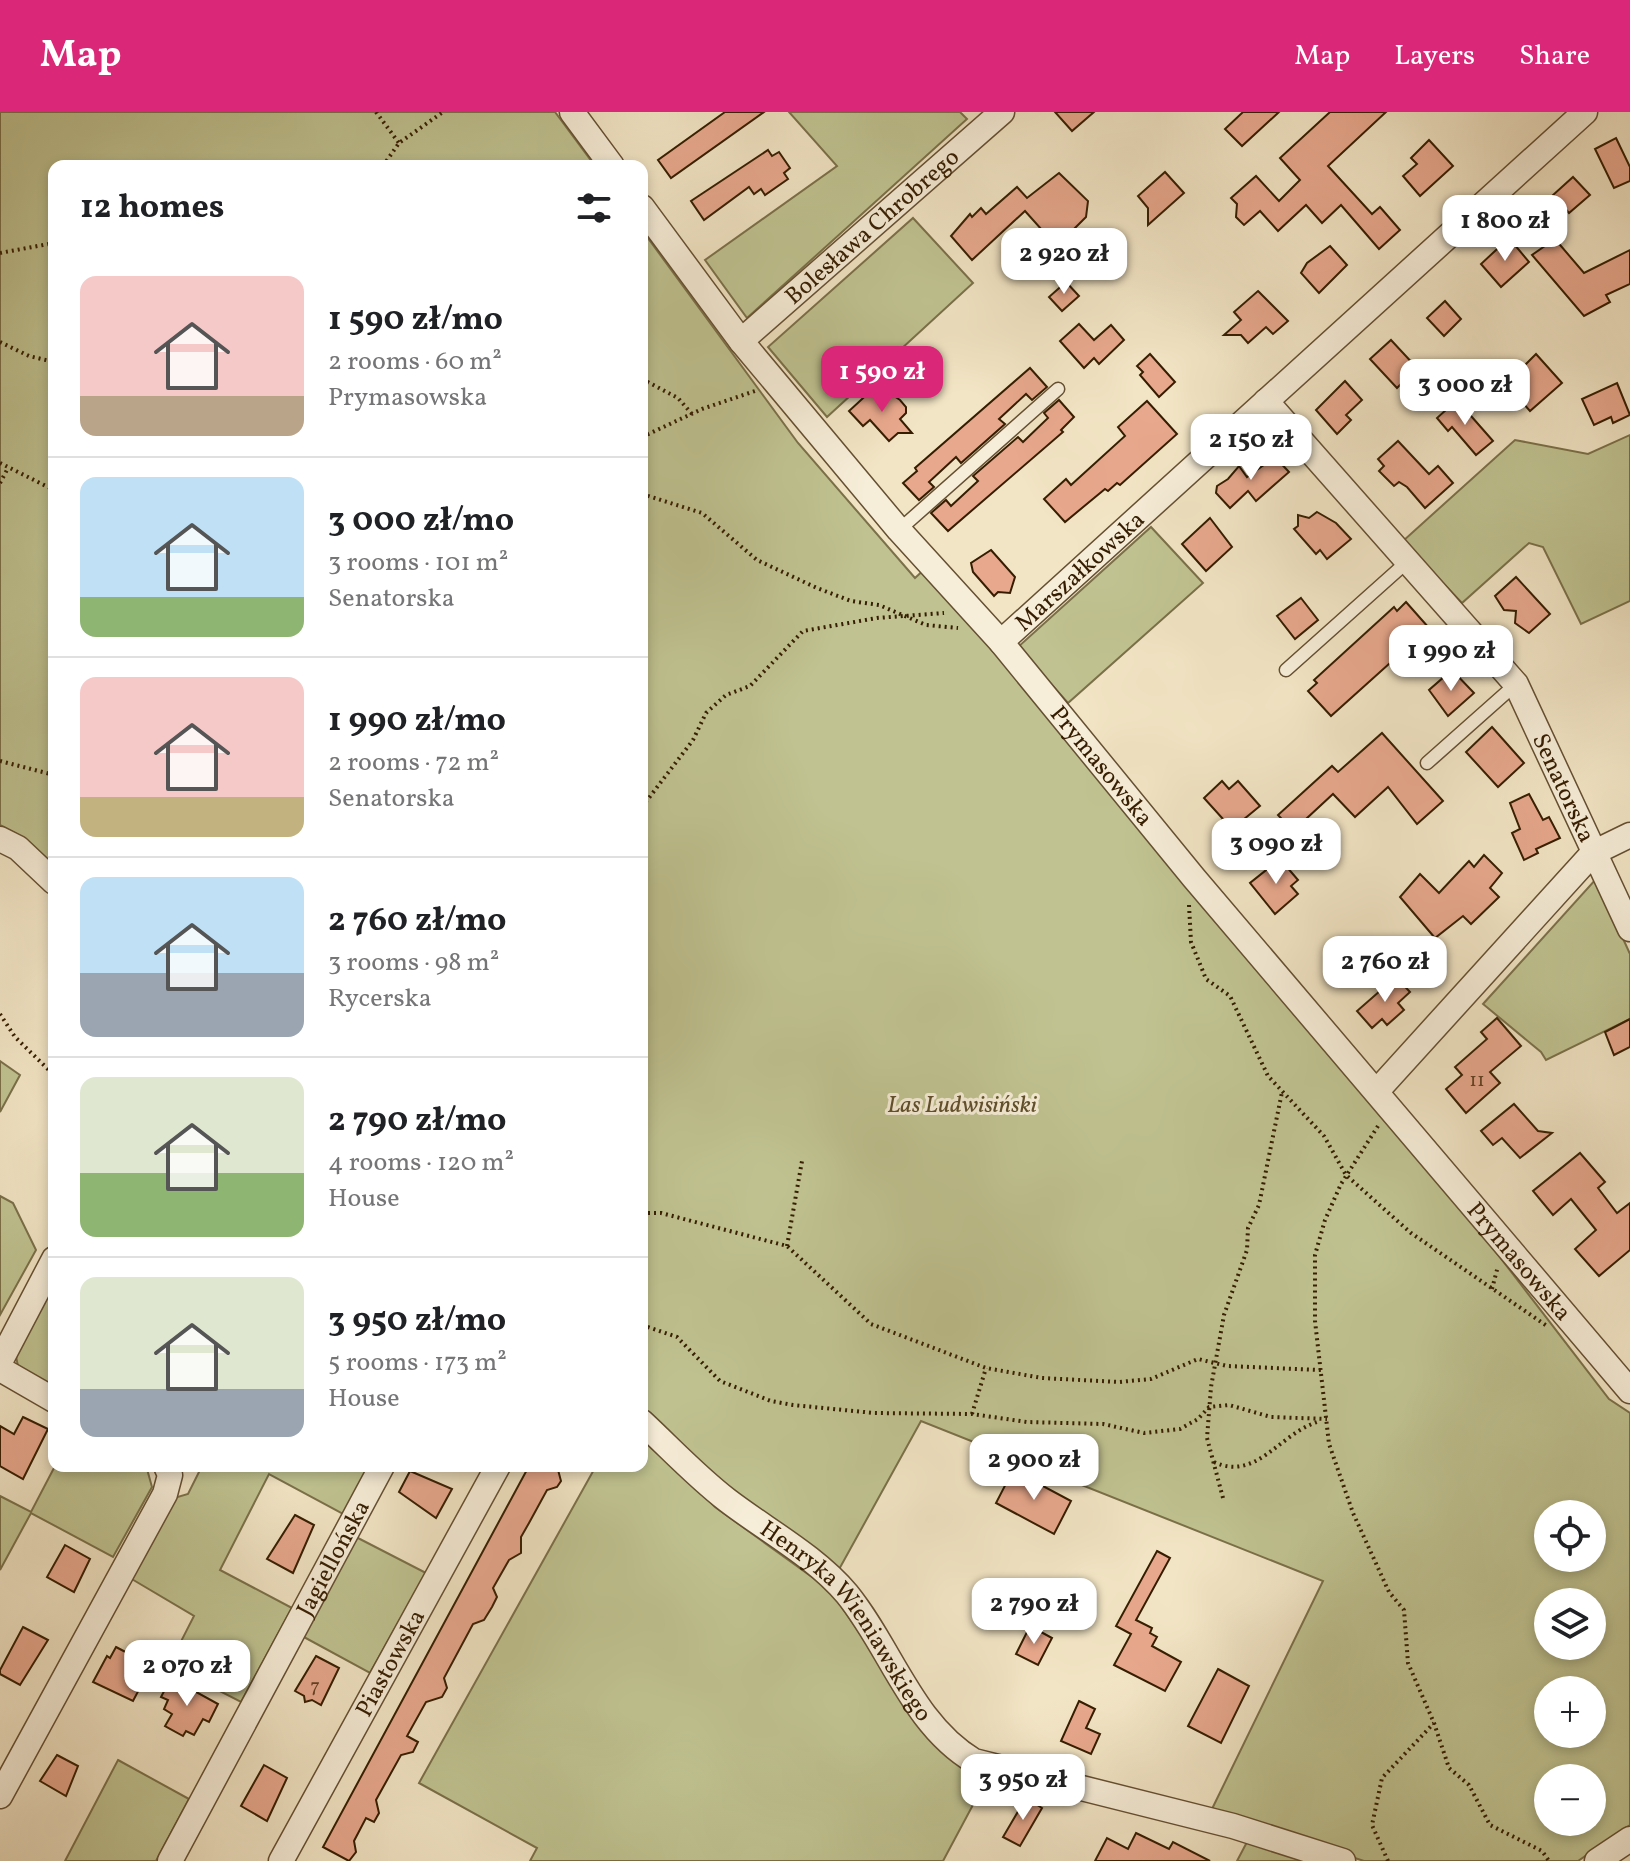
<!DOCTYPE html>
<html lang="en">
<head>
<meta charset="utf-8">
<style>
  :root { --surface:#fff; --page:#f2f2f2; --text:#202124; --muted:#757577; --line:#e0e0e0; --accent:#db2777 }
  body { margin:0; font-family:Vollkorn,serif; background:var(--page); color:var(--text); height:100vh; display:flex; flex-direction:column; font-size:30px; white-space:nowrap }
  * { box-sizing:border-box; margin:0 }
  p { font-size:26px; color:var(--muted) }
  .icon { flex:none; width:44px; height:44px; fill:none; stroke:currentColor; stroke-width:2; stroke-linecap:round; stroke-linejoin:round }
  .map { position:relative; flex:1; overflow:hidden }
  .sheet { position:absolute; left:48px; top:48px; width:600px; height:1312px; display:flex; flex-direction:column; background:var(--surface); border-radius:16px; box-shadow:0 4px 12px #0003 }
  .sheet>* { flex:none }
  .controls { position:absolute; left:1534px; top:1388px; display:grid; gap:16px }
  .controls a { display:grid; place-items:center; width:72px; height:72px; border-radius:50%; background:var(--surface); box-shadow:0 4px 12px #0003; font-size:40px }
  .price { position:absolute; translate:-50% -68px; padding:0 18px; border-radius:16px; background:#fff; color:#222; font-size:26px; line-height:52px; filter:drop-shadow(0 2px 4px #0008) }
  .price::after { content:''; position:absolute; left:50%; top:48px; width:24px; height:18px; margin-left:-12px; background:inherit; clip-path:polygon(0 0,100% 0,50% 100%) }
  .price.current { background:var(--accent); color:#fff }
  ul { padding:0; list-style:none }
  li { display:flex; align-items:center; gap:24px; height:200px; padding:0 32px }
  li+li { border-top:2px solid var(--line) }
  li span { display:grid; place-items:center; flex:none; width:224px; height:160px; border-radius:16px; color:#555 }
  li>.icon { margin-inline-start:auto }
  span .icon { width:96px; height:96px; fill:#fffc; stroke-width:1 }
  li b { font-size:34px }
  h2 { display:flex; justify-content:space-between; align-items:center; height:96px; padding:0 32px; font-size:34px }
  header { display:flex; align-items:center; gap:48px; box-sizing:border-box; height:112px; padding:0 40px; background:var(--accent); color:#fff }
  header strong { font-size:38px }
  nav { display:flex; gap:44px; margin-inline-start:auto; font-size:28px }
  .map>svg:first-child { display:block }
</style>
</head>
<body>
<header>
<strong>Map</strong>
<nav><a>Map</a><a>Layers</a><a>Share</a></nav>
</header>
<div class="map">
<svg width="1630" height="1749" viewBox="0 0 1630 1749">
  <rect width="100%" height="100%" fill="#f2e5c5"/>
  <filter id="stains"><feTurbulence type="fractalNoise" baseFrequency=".0025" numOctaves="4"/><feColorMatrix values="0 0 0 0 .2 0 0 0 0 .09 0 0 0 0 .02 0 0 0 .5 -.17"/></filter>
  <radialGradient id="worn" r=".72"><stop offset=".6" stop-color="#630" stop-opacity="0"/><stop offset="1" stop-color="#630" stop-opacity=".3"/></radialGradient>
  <g fill="#c0c391" stroke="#7b7049" stroke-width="2" fill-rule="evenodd">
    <polygon points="0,0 555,0 595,54 54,54 54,755 17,722 0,713"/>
    <polygon points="789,0 960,0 967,7 747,206 705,148 837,54"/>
    <polygon points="913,106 973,171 827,305 768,235"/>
    <path d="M 642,118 L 798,331 L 915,466 L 927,455 L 1479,1118 L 1609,1287 L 1630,1301 L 1630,1713 L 1578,1749 L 1364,1749 L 1211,1699 L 1323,1469 L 921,1309 L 837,1461 L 724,1378 L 642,1296 ZM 1548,1402 L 1592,1402 L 1592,1446 L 1548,1446 ZM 1548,1490 L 1592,1490 L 1592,1534 L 1548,1534 ZM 1548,1578 L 1592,1578 L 1592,1622 L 1548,1622 ZM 1548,1666 L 1592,1666 L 1592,1710 L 1548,1710 Z"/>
    <polygon points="1630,323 1630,489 1581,512 1543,435 1529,431 1462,491 1403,429 1515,328 1588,342"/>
    <polygon points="1151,415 1203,471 1068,591 1018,535"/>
    <polygon points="1596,767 1630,842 1630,907 1546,948 1541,940 1483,892"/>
    <polygon points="0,949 20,963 0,1000"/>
    <polygon points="0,1084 13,1091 36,1138 0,1203"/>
    <polygon points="54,1164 54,1274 18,1254 14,1235"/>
    <polygon points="642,1321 715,1395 830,1478 915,1602 990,1661 943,1749 530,1749 537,1736 419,1671 596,1354 642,1354"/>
    <polygon points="55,1354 142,1354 147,1357 152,1375 113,1445 31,1401 0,1458 0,1384 31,1400"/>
    <polygon points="202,1354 369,1354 343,1402 269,1362 220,1458 292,1496 241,1590 169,1553 194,1504 130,1466 174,1386 188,1382"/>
    <polygon points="356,1425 426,1461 370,1561 302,1524"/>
    <polygon points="118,1648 189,1687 156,1749 65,1749"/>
    <polygon points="1247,1730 1313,1749 1237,1749"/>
  </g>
  <g fill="#e8a88d" stroke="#361d01" stroke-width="2">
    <polygon points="725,0 764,0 671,66 658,48"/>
    <polygon points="1055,0 1094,0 1072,19"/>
    <polygon points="1243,0 1279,0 1242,34 1225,17"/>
    <polygon points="1330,0 1386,0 1328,54 1372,102 1380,95 1400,118 1379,137 1341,93 1322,111 1306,93 1278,119 1260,99 1244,113 1236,105 1237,92 1231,86 1256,64 1279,89 1300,68 1280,46"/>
    <polygon points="1616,26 1630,55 1630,69 1614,76 1595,37"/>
    <polygon points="1429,28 1453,54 1420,84 1403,64 1417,52 1411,46"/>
    <polygon points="768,38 772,44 779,40 790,56 784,61 788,67 765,83 761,77 754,82 749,75 704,108 691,89"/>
    <polygon points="1165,60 1184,81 1148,113 1148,96 1138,84"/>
    <polygon points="1059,61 1088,89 1086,105 1074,117 1074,126 1068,132 1059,131 1053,125 1050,127 1025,99 972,148 951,124 970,102 972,105 981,96 986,102 1017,75 1027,86"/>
    <polygon points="1573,65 1590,83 1569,101 1553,83"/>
    <polygon points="1509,126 1529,150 1501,175 1481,152"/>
    <polygon points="1555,127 1584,161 1630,138 1630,172 1606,183 1610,190 1584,204 1532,143"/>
    <polygon points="1330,134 1347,153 1319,181 1301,161 1307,151"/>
    <polygon points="1066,170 1079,184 1062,199 1049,185"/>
    <polygon points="1258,179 1288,209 1273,222 1266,215 1248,231 1241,223 1224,223 1241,208 1234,200"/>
    <polygon points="1445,189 1461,207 1444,224 1427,206"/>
    <polygon points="1079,212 1094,228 1111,213 1124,228 1099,252 1094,246 1084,256 1060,229"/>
    <polygon points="1391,228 1417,256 1397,276 1370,247"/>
    <polygon points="1150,242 1175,270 1159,285 1140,263 1143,260 1137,254"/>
    <polygon points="1536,242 1562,271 1530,299 1506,272"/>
    <polygon points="1030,256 1047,275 1032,288 1026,282 999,307 1005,312 961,351 956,345 929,370 934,375 919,388 903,371 917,359 915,356"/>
    <polygon points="1345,269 1362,288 1346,303 1351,308 1337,322 1316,298"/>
    <polygon points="1617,271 1630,303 1613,311 1611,305 1594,313 1582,287"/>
    <polygon points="873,277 881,286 888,280 900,288 906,295 906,301 900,307 912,321 898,321 889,329 870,308 863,314 849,299"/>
    <polygon points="1059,288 1074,305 1061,318 1063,320 948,419 931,401 946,388 951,394 978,369 973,364 1018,325 1023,330 1048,306 1044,301"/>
    <polygon points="1457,288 1493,329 1476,343 1452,315 1448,319 1437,306"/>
    <polygon points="1147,289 1177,322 1120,373 1117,371 1108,379 1105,377 1065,410 1044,387 1066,367 1071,373 1125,324 1118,315"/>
    <polygon points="1398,329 1429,362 1438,354 1453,371 1425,396 1407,375 1399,370 1394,374 1379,359 1384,354 1378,347"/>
    <polygon points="1275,345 1289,360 1256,389 1248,379 1230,396 1216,381 1217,374 1228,367 1239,354 1247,365"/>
    <polygon points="1317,400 1336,411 1351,427 1327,447 1320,438 1316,442 1294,417 1298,414 1298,403 1309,406"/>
    <polygon points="1210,406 1232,435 1206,459 1182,432"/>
    <polygon points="991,438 1015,465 1010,481 998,480 994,484 973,460 971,451"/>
    <polygon points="1516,465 1550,502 1529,521 1515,511 1516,499 1504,498 1495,484"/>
    <polygon points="1301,486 1318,508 1295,527 1277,504"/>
    <polygon points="1406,490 1429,516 1331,604 1308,579 1317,571 1314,568 1394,495 1397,499"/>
    <polygon points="1452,558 1474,581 1448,604 1429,578"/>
    <polygon points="1492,615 1524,651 1498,675 1466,640"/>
    <polygon points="1382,621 1443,689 1417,712 1388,675 1355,705 1333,682 1293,719 1278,703 1332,654 1338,660"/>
    <polygon points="1222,669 1229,677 1238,669 1260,694 1243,708 1247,713 1232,726 1219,711 1223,707 1204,686"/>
    <polygon points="1529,682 1543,708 1549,705 1560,726 1536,737 1538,741 1524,748 1512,721 1520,717 1510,691"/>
    <polygon points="1484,743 1502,761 1490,776 1499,785 1471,812 1463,804 1435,826 1400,785 1420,762 1439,781 1469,749 1474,755"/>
    <polygon points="1280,747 1298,768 1291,774 1298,782 1275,802 1250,771"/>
    <polygon points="1396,865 1410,880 1398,891 1404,898 1387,913 1382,907 1372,916 1357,899"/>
    <polygon points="1497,906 1521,934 1490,960 1500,971 1466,1001 1446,977 1462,963 1455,955 1487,927 1481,920"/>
    <polygon points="1630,907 1630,935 1614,943 1605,920"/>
    <polygon points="1514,992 1538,1019 1552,1021 1520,1046 1502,1026 1493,1033 1481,1019"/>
    <polygon points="1580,1041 1605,1070 1598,1076 1617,1101 1630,1091 1630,1138 1599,1164 1575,1137 1596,1118 1571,1087 1553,1103 1533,1079"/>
    <polygon points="23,1305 48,1317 23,1367 0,1354 0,1314 14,1322"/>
    <polygon points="529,1354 557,1354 561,1369 557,1375 547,1378 529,1411 521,1425 521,1441 509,1448 493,1476 497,1485 492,1495 484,1508 473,1512 444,1566 447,1576 442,1585 426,1590 407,1624 418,1630 413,1640 401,1643 376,1688 379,1701 374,1710 366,1706 354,1729 356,1740 349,1749 323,1735"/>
    <polygon points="1013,1358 1071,1389 1054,1422 996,1391"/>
    <polygon points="410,1359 452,1377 436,1406 399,1380"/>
    <polygon points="295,1403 314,1413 293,1461 267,1447"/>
    <polygon points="65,1433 90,1447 74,1480 47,1465"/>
    <polygon points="1157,1439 1170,1446 1136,1508 1152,1516 1150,1521 1157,1525 1152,1534 1181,1550 1165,1579 1114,1553 1131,1522 1116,1514"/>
    <polygon points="1030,1514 1052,1526 1038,1553 1016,1542"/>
    <polygon points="23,1515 48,1528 20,1573 0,1562 0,1558"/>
    <polygon points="116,1535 135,1545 126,1561 143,1570 133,1589 93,1570 107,1544 110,1546"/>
    <polygon points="316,1544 339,1556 321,1593 312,1588 305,1590 304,1584 295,1579"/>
    <polygon points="1218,1557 1249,1574 1221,1631 1188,1614"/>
    <polygon points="171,1566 218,1592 209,1610 203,1607 194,1623 186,1619 183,1624 165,1614 172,1602 164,1597 168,1588 161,1585"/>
    <polygon points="1079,1589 1095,1597 1086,1616 1100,1622 1091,1642 1061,1629"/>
    <polygon points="57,1643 78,1654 66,1684 40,1669"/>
    <polygon points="264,1653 287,1666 267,1709 241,1694"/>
    <polygon points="1026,1686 1042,1696 1020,1734 1003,1725"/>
    <polygon points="1136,1721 1169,1737 1173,1730 1210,1749 1095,1749 1107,1726 1128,1737"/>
  </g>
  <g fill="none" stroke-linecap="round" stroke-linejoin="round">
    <g stroke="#654f32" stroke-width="15">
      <g id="lane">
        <polyline points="899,418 1058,277"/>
        <polyline points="1286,558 1408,449"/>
        <polyline points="1427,651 1516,572"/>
      </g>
    </g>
    <g stroke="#654f32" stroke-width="27">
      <g id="street">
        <polyline points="572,0 612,54"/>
        <path id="s1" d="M 642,95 L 741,229 L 899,418 L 1001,530 L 1194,766 L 1630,1279"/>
        <path id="s2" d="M 741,229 L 1002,0"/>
        <path id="s3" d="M 1266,289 L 1516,572 L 1630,817"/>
        <path id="s4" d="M 1001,530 L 1585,0"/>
        <polyline points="0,727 18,736 54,770"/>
        <polyline points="1377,979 1593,741 1630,723"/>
        <polyline points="0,1250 54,1147"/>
        <polyline points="0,1257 54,1288"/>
        <path id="s5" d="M 642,1310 C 670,1336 697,1365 727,1388 C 766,1418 815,1444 847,1482 C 891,1536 912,1612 974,1649 L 1233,1714 L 1343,1749"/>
        <polyline points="0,1684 165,1382 170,1363 166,1354"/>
        <path id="s6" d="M 170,1749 L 382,1354"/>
        <path id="s7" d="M 281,1749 L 498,1354"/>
        <polyline points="1597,1749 1630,1727"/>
      </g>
    </g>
    <g stroke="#361d01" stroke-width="4" stroke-dasharray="2 4" stroke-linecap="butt">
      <polyline points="376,0 399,31"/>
      <polyline points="383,54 399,31 443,0"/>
      <polyline points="0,141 54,131"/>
      <polyline points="0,230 29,244 54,250"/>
      <polyline points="642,267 678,286 692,302"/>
      <polyline points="642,325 702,297 755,279"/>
      <polyline points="0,351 54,378"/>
      <polyline points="0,371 8,356"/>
      <polyline points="642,382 702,401 757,448 817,476 851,489 879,493 926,513 958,516"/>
      <polyline points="0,649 54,663"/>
      <polyline points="642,695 693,628 706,601 726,583 750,574 803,519 877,506 944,501"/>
      <polyline points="1189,793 1191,830 1206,867 1230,884 1268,964 1324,1024 1346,1063 1411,1121 1547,1214"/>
      <polyline points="0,902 15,925 54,963"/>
      <polyline points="1378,1014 1341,1072 1325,1108 1315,1143 1315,1209 1329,1332 1353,1401 1389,1480 1404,1498 1408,1551 1434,1611 1449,1656 1469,1673 1490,1713 1542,1739 1549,1749"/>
      <polyline points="642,1101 661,1101 787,1134 871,1212 986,1256 1042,1266 1119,1270 1151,1267 1198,1247 1227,1254 1321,1258"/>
      <polyline points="787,1134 802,1049"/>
      <polyline points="1492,1177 1498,1154"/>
      <polyline points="642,1213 677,1225 720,1269 771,1289 793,1293 874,1301 972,1302 1027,1310 1103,1312 1144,1321 1180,1317 1198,1307 1209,1295 1229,1293 1271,1305 1327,1307"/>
      <polyline points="972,1302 986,1256"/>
      <path d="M 1214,1350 C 1257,1370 1279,1321 1320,1309"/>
      <polyline points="1223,1386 1207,1326 1211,1275 1224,1203 1247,1138 1248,1116 1259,1093 1282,980"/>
      <polyline points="1388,1749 1372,1713 1382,1666 1434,1611"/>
    </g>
    <use href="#lane" stroke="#f7eed9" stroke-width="12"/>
    <use href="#street" stroke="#f7eed9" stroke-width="24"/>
  </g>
  <g text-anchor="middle" stroke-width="6" stroke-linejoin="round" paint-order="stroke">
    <g font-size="20" fill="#624024">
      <text x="1477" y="974">11</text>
      <text x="315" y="1580">7</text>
    </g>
    <g font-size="24" fill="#361d01" stroke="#f7eed9">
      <text dy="8" stroke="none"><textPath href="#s2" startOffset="174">Bolesława Chrobrego</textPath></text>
      <text dy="8" stroke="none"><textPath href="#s4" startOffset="106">Marszałkowska</textPath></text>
      <text dy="8" stroke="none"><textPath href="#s1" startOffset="724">Prymasowska</textPath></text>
      <text dy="8" stroke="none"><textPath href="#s3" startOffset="492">Senatorska</textPath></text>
      <text dy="8" stroke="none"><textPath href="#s1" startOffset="1372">Prymasowska</textPath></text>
      <text dy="8" stroke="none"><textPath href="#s6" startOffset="344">Jagiellońska</textPath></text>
      <text dy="8" stroke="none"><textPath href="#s5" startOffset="288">Henryka Wieniawskiego</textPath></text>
      <text dy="8" stroke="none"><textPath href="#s7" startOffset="226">Piastowska</textPath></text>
    </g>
    <g font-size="24" font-style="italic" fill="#5f4f2c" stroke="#f7eed9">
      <text x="962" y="1000">Las Ludwisiński</text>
    </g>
  </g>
  <rect width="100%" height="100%" filter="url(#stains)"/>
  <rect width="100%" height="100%" fill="url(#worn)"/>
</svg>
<div class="controls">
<a><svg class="icon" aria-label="locate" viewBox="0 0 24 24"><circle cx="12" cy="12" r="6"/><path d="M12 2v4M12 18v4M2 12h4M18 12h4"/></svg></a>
<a><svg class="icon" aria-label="layers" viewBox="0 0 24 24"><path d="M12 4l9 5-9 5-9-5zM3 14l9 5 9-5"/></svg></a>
<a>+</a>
<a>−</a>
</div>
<b class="price" style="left:1505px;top:151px">1 800 zł</b>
<b class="price" style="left:1064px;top:184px">2 920 zł</b>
<b class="price current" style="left:882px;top:302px">1 590 zł</b>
<b class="price" style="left:1465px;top:315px">3 000 zł</b>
<b class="price" style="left:1251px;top:370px">2 150 zł</b>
<b class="price" style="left:1451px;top:581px">1 990 zł</b>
<b class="price" style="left:1276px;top:774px">3 090 zł</b>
<b class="price" style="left:1385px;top:892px">2 760 zł</b>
<b class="price" style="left:1034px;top:1390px">2 900 zł</b>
<b class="price" style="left:1034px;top:1534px">2 790 zł</b>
<b class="price" style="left:187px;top:1596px">2 070 zł</b>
<b class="price" style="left:1023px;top:1710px">3 950 zł</b>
<section class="sheet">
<h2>12 homes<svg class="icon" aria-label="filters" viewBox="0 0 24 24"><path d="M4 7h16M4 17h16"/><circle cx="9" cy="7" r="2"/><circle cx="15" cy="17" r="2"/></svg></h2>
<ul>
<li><span style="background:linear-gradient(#f6c9c9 75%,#b9a48a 0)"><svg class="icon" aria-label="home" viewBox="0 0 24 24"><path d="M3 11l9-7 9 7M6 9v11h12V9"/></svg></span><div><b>1 590 zł/mo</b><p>2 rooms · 60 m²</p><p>Prymasowska</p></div></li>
<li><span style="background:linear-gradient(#bfe0f5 75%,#8fb573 0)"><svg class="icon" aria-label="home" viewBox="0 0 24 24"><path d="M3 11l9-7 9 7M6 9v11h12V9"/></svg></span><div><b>3 000 zł/mo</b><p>3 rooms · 101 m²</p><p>Senatorska</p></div></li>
<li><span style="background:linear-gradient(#f6c9c9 75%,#c2b280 0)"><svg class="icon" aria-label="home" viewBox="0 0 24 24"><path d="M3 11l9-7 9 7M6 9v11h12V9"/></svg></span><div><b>1 990 zł/mo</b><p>2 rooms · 72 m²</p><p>Senatorska</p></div></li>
<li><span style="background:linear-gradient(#bfe0f5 60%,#9aa5b1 0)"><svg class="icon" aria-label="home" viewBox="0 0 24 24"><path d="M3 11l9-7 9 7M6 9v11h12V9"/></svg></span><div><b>2 760 zł/mo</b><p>3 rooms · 98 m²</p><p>Rycerska</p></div></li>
<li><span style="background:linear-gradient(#dfe7d0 60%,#8fb573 0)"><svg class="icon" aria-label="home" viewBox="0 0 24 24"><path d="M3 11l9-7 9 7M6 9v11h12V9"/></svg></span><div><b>2 790 zł/mo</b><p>4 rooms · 120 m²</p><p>House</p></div></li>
<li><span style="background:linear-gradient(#dfe7d0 70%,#9aa5b1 0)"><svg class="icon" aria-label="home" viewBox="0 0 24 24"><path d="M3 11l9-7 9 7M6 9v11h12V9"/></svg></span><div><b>3 950 zł/mo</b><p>5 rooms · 173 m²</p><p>House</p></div></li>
</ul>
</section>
</div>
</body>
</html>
